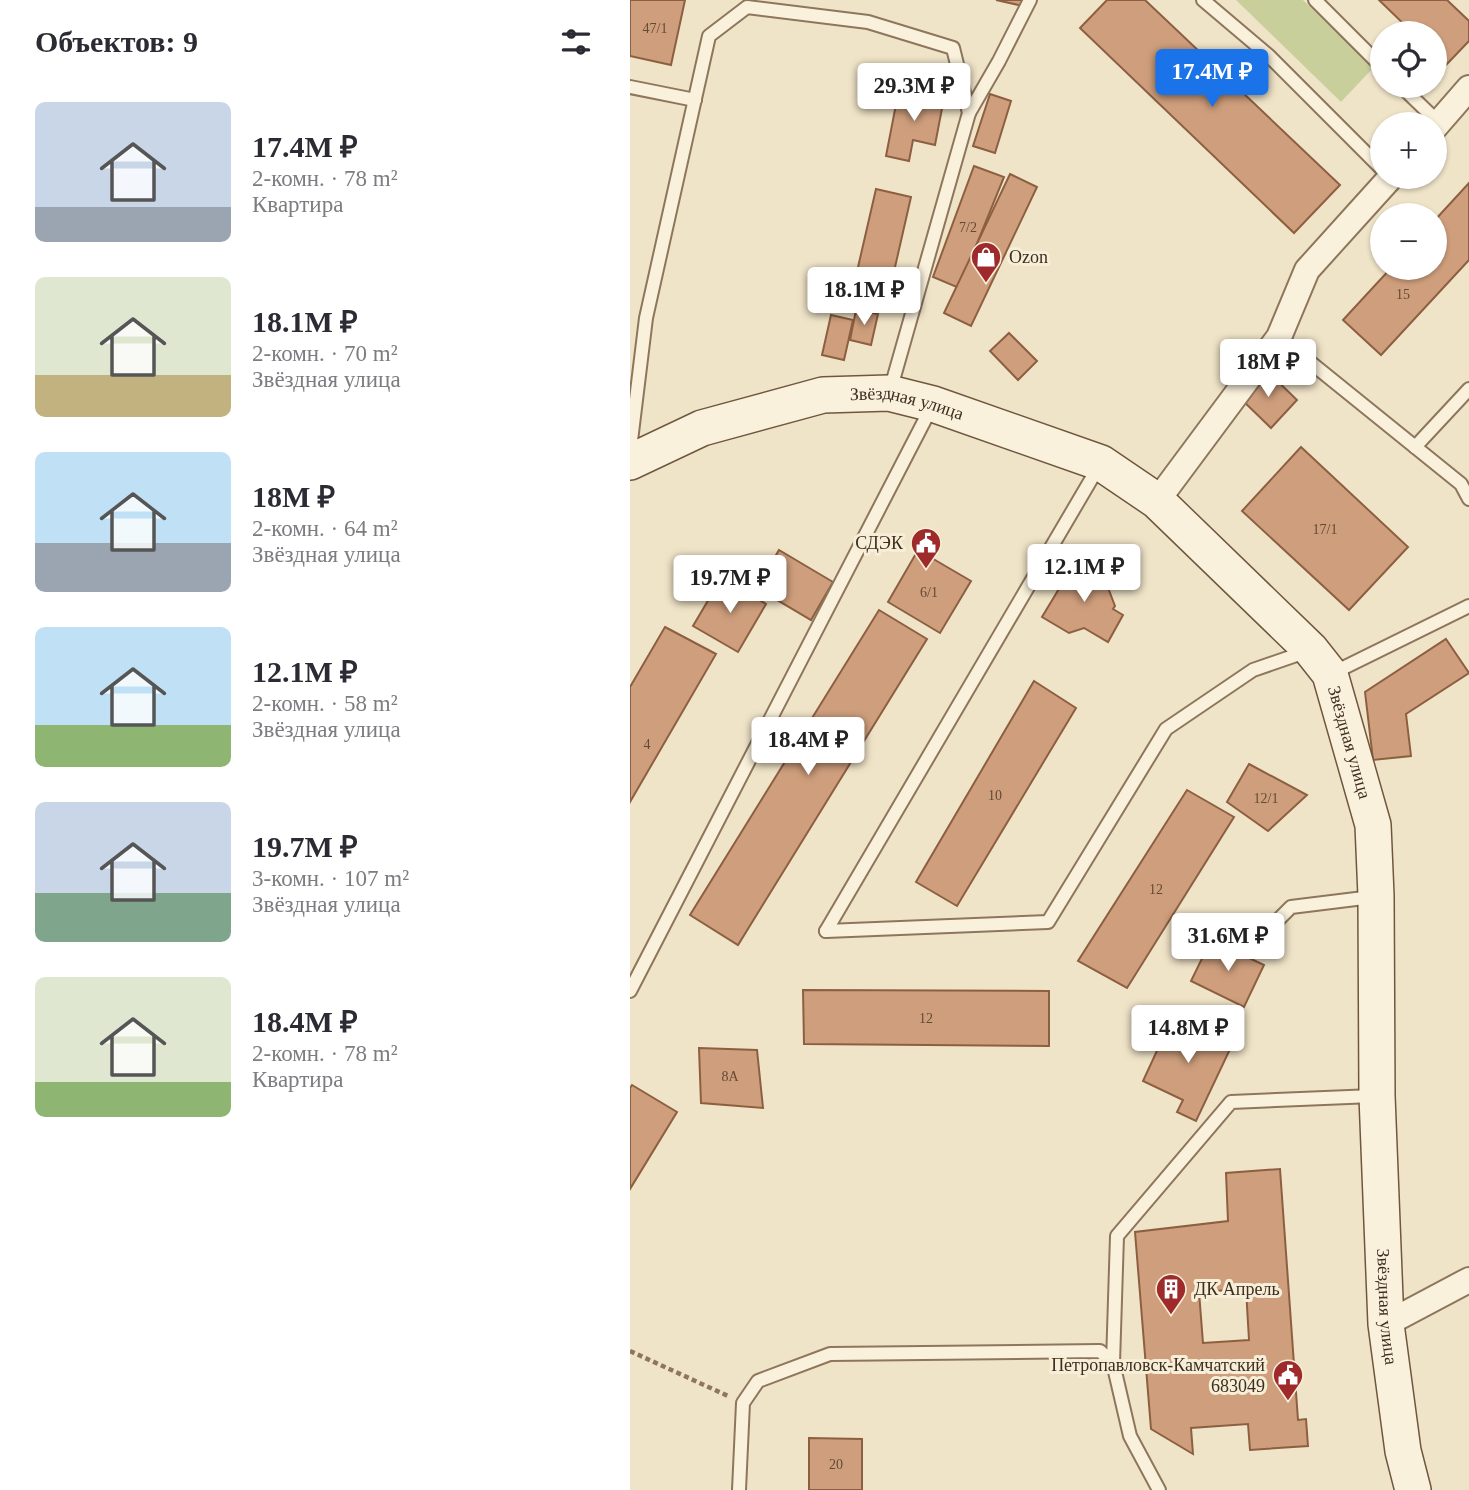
<!DOCTYPE html>
<html lang="ru">
<head>
<meta charset="utf-8">
<style>
  :root { --surface:#fff; --page:#f2f2f3; --text:#2b2b33; --muted:#7c7c81; --accent:#1a73e8 }
  body { margin:0; font-family:Georgia,serif; background:var(--page); color:var(--text); height:100vh; display:flex; flex-direction:column; font-size:26px; white-space:nowrap }
  * { box-sizing:border-box; margin:0 }
  p { font-size:23px; color:var(--muted) }
  .icon { flex:none; width:38px; height:38px; fill:none; stroke:currentColor; stroke-width:2; stroke-linecap:round; stroke-linejoin:round }
  .map { position:relative; flex:1; overflow:hidden }
  .sheet { display:flex; flex-direction:column; background:var(--surface); width:630px }
  .sheet>* { flex:none }
  .tools { position:absolute; left:740px; top:21px; display:grid; gap:14px }
  .tools a { display:grid; place-items:center; width:77px; height:77px; border-radius:50%; background:var(--surface); box-shadow:0 2px 5px #0004; font-size:35px }
  .price { position:absolute; translate:-50% -60px; padding:0 16px; border-radius:7px; background:#fff; color:#222; font-size:23px; line-height:46px; filter:drop-shadow(0 2px 4px #0008) }
  .price::after { content:''; position:absolute; left:50%; top:42px; width:21px; height:16px; margin-left:-10px; background:inherit; clip-path:polygon(0 0,100% 0,50% 100%) }
  .price.current { background:var(--accent); color:#fff }
  ul { padding:0; list-style:none }
  li { display:flex; align-items:center; gap:21px; height:175px; padding:0 35px }
  li span { display:grid; place-items:center; flex:none; width:196px; height:140px; border-radius:10px; color:#555 }
  li>.icon { margin-inline-start:auto }
  span .icon { width:84px; height:84px; fill:#fffc; stroke-width:1 }
  li b { font-size:30px }
  h2 { display:flex; justify-content:space-between; align-items:center; height:84px; padding:0 35px; font-size:30px }
  main { display:flex; flex:1; min-height:0 }
  .map>svg:first-child { display:block }
</style>
</head>
<body>
<main>
<section class="sheet">
<h2>Объектов: 9<svg class="icon" aria-label="filters" viewBox="0 0 24 24"><path d="M4 7h16M4 17h16"/><circle cx="9" cy="7" r="2"/><circle cx="15" cy="17" r="2"/></svg></h2>
<ul>
<li><span style="background:linear-gradient(#c9d6e8 75%,#9aa5b1 0)"><svg class="icon" aria-label="home" viewBox="0 0 24 24"><path d="M3 11l9-7 9 7M6 9v11h12V9"/></svg></span><div><b>17.4M ₽</b><p>2-комн. · 78 m²</p><p>Квартира</p></div></li>
<li><span style="background:linear-gradient(#dfe7d0 70%,#c2b280 0)"><svg class="icon" aria-label="home" viewBox="0 0 24 24"><path d="M3 11l9-7 9 7M6 9v11h12V9"/></svg></span><div><b>18.1M ₽</b><p>2-комн. · 70 m²</p><p>Звёздная улица</p></div></li>
<li><span style="background:linear-gradient(#bfe0f5 65%,#9aa5b1 0)"><svg class="icon" aria-label="home" viewBox="0 0 24 24"><path d="M3 11l9-7 9 7M6 9v11h12V9"/></svg></span><div><b>18M ₽</b><p>2-комн. · 64 m²</p><p>Звёздная улица</p></div></li>
<li><span style="background:linear-gradient(#bfe0f5 70%,#8fb573 0)"><svg class="icon" aria-label="home" viewBox="0 0 24 24"><path d="M3 11l9-7 9 7M6 9v11h12V9"/></svg></span><div><b>12.1M ₽</b><p>2-комн. · 58 m²</p><p>Звёздная улица</p></div></li>
<li><span style="background:linear-gradient(#c9d6e8 65%,#7fa58c 0)"><svg class="icon" aria-label="home" viewBox="0 0 24 24"><path d="M3 11l9-7 9 7M6 9v11h12V9"/></svg></span><div><b>19.7M ₽</b><p>3-комн. · 107 m²</p><p>Звёздная улица</p></div></li>
<li><span style="background:linear-gradient(#dfe7d0 75%,#8fb573 0)"><svg class="icon" aria-label="home" viewBox="0 0 24 24"><path d="M3 11l9-7 9 7M6 9v11h12V9"/></svg></span><div><b>18.4M ₽</b><p>2-комн. · 78 m²</p><p>Квартира</p></div></li>
</ul>
</section>
<div class="map">
<svg width="839" height="1490" viewBox="0 0 839 1490">
  <rect width="100%" height="100%" fill="#f0e4c8"/>
  <polygon fill="#c9cf9b" points="606,0 673,0 743,68 711,102"/>
  <g fill="#cf9f7d" stroke="#8d5f41" stroke-width="2" fill-rule="evenodd">
    <polygon points="0,0 55,0 41,65 0,56"/>
    <polygon points="366,0 394,0 393,6"/>
    <polygon points="477,0 515,0 710,185 664,233 450,28"/>
    <polygon points="749,0 817,0 839,21 839,41 816,65 805,54 805,33 783,33"/>
    <polygon points="269,89 314,98 305,145 283,140 279,161 256,156"/>
    <polygon points="360,94 381,101 365,153 343,146"/>
    <polygon points="344,166 374,177 329,288 303,277"/>
    <polygon points="380,174 407,187 341,326 314,313"/>
    <polygon points="839,183 839,260 751,355 713,320 761,268 805,268 805,220"/>
    <polygon points="246,189 281,197 255,311 220,302"/>
    <polygon points="226,310 248,314 241,345 220,340"/>
    <polygon points="201,315 223,320 214,360 192,355"/>
    <polygon points="379,333 407,361 388,380 360,351"/>
    <polygon points="636,370 667,400 641,428 609,397"/>
    <polygon points="671,447 778,547 719,610 612,511"/>
    <polygon points="149,550 203,582 181,620 127,588"/>
    <polygon points="288,550 341,581 310,633 258,602"/>
    <polygon points="447,559 481,581 477,585 485,606 483,609 493,615 478,642 454,628 439,633 412,617"/>
    <polygon points="92,577 136,604 108,652 63,626"/>
    <polygon points="249,610 297,639 108,945 60,915"/>
    <polygon points="35,627 86,654 0,802 0,687"/>
    <polygon points="816,639 839,673 776,714 781,756 743,760 735,692"/>
    <polygon points="404,681 446,708 327,906 286,882"/>
    <polygon points="619,764 677,795 638,831 597,802"/>
    <polygon points="557,790 604,817 497,988 448,961"/>
    <polygon points="581,940 634,965 614,1007 561,981"/>
    <polygon points="173,990 419,991 419,1046 174,1044"/>
    <polygon points="543,1016 602,1045 566,1121 547,1112 553,1100 513,1081"/>
    <polygon points="69,1048 127,1050 133,1108 71,1103"/>
    <polygon points="2,1085 47,1112 0,1189 0,1088"/>
    <path d="M 650,1169 L 668,1420 L 676,1419 L 678,1446 L 620,1450 L 618,1424 L 561,1428 L 563,1454 L 521,1429 L 505,1232 L 598,1221 L 596,1173 ZM 616,1289 L 619,1340 L 573,1343 L 569,1292 Z"/>
    <polygon points="179,1438 232,1439 232,1490 179,1490"/>
  </g>
  <g fill="none" stroke-linecap="round" stroke-linejoin="round">
    <g stroke="#8d765c" stroke-width="16">
      <g id="lane">
        <polyline points="573,0 638,55 752,169"/>
        <polyline points="685,0 752,67"/>
        <polyline points="771,86 809,123"/>
        <polyline points="0,87 65,100"/>
        <polyline points="339,113 369,61 400,0"/>
        <polyline points="649,337 831,484 839,499"/>
        <polyline points="785,447 839,389"/>
        <polyline points="0,449 16,318 79,36 117,7 238,22 323,48 339,113 260,391"/>
        <polyline points="701,674 839,606"/>
        <polyline points="196,931 418,922 536,729 623,670 678,651"/>
        <polyline points="196,931 469,466"/>
        <polyline points="624,944 661,907 742,897"/>
        <polyline points="0,991 301,408"/>
        <polyline points="483,1363 487,1236 601,1102 743,1096"/>
        <polyline points="109,1490 113,1403 128,1381 200,1354 470,1351 483,1363 500,1436 529,1490"/>
      </g>
    </g>
    <g stroke="#8d765c" stroke-width="28">
      <g id="street">
        <polyline points="805,127 839,88"/>
        <polyline points="527,501 649,337 677,270 761,177"/>
        <polyline points="756,1324 839,1280"/>
      </g>
    </g>
    <g stroke="#6f573f" stroke-width="38">
      <g id="secondary">
        <path id="s1" d="M 0,462 L 72,428 L 193,395 L 259,393 L 303,404 L 471,463 L 527,501 L 681,650 L 700,674 L 743,825 L 746,896 L 747,1096 L 756,1324 L 773,1451 L 783,1490"/>
      </g>
    </g>
    <polyline stroke="#8d765c" stroke-width="4.5" stroke-dasharray="5 3.5" stroke-linecap="butt" points="0,1351 98,1396"/>
    <use href="#lane" stroke="#faf1dc" stroke-width="12"/>
    <use href="#street" stroke="#faf1dc" stroke-width="24"/>
    <use href="#secondary" stroke="#faf1dc" stroke-width="35"/>
  </g>
  <defs>
    <g id="shop-pin" transform="scale(1.575)"><path d="M0 17L-7.5 6A9.5 9.5 0 1 1 7.5 6Z" fill="#9e2a2b" stroke="#f7eed8"/><path d="M-5-2.5h2.3a2.7 3.5 0 0 1 5.4 0H5L5.5 6h-11ZM-1.5-2.5h3a1.5 2.3 0 0 0-3 0Z" fill="#fff"/></g>
    <g id="civic-pin" transform="scale(1.575)"><path d="M0 17L-7.5 6A9.5 9.5 0 1 1 7.5 6Z" fill="#9e2a2b" stroke="#f7eed8"/><path d="M-.6-6.5H3V-4.5H.6V-3L4-1V1h2V6H-6V1h2V-1L-.6-3ZM-1.2 2.5V6h2.4V2.5Z" fill="#fff"/></g>
    <g id="building-pin" transform="scale(1.575)"><path d="M0 17L-7.5 6A9.5 9.5 0 1 1 7.5 6Z" fill="#9e2a2b" stroke="#f7eed8"/><path d="M-4-6H4V6H1V3H-1V6H-4ZM-2.5-4.3h1.7v1.8h-1.7ZM.8-4.3h1.7v1.8H.8ZM-2.5-1h1.7V.8h-1.7ZM.8-1h1.7V.8H.8Z" fill="#fff"/></g>
  </defs>
  <g fill-rule="evenodd">
    <use href="#shop-pin" x="356" y="257"/>
    <use href="#civic-pin" x="296" y="543"/>
    <use href="#building-pin" x="541" y="1289"/>
    <use href="#civic-pin" x="658" y="1375"/>
  </g>
  <g text-anchor="middle" stroke-width="6" stroke-linejoin="round" paint-order="stroke">
    <g font-size="14" fill="#624a37">
      <text x="25" y="33">47/1</text>
      <text x="338" y="232">7/2</text>
      <text x="773" y="299">15</text>
      <text x="695" y="534">17/1</text>
      <text x="299" y="597">6/1</text>
      <text x="17" y="749">4</text>
      <text x="365" y="800">10</text>
      <text x="636" y="803">12/1</text>
      <text x="526" y="894">12</text>
      <text x="296" y="1023">12</text>
      <text x="100" y="1081">8А</text>
      <text x="206" y="1469">20</text>
    </g>
    <g font-size="18" fill="#3d2e20" stroke="#f7eed8" text-anchor="start">
      <text x="379" y="263">Ozon</text>
      <text x="273" y="549" text-anchor="end">СДЭК</text>
      <text x="564" y="1295">ДК Апрель</text>
      <text x="635" y="1371" text-anchor="end">Петропавловск-Камчатский<tspan x="635" dy="21">683049</tspan></text>
    </g>
    <g font-size="18" fill="#3d2e20" stroke="#f7eed8">
      <text dy="6" stroke="none"><textPath href="#s1" startOffset="290">Звёздная улица</textPath></text>
      <text dy="6" stroke="none"><textPath href="#s1" startOffset="878">Звёздная улица</textPath></text>
      <text dy="6" stroke="none"><textPath href="#s1" startOffset="1446">Звёздная улица</textPath></text>
    </g>
  </g>
</svg>
<div class="tools">
<a><svg class="icon" aria-label="locate" viewBox="0 0 24 24"><circle cx="12" cy="12" r="6"/><path d="M12 2v4M12 18v4M2 12h4M18 12h4"/></svg></a>
<a>+</a>
<a>−</a>
</div>
<b class="price current" style="left:582px;top:109px">17.4M ₽</b>
<b class="price" style="left:284px;top:123px">29.3M ₽</b>
<b class="price" style="left:234px;top:327px">18.1M ₽</b>
<b class="price" style="left:638px;top:399px">18M ₽</b>
<b class="price" style="left:454px;top:604px">12.1M ₽</b>
<b class="price" style="left:100px;top:615px">19.7M ₽</b>
<b class="price" style="left:178px;top:777px">18.4M ₽</b>
<b class="price" style="left:598px;top:973px">31.6M ₽</b>
<b class="price" style="left:558px;top:1065px">14.8M ₽</b>
</div>
</main>
</body>
</html>
